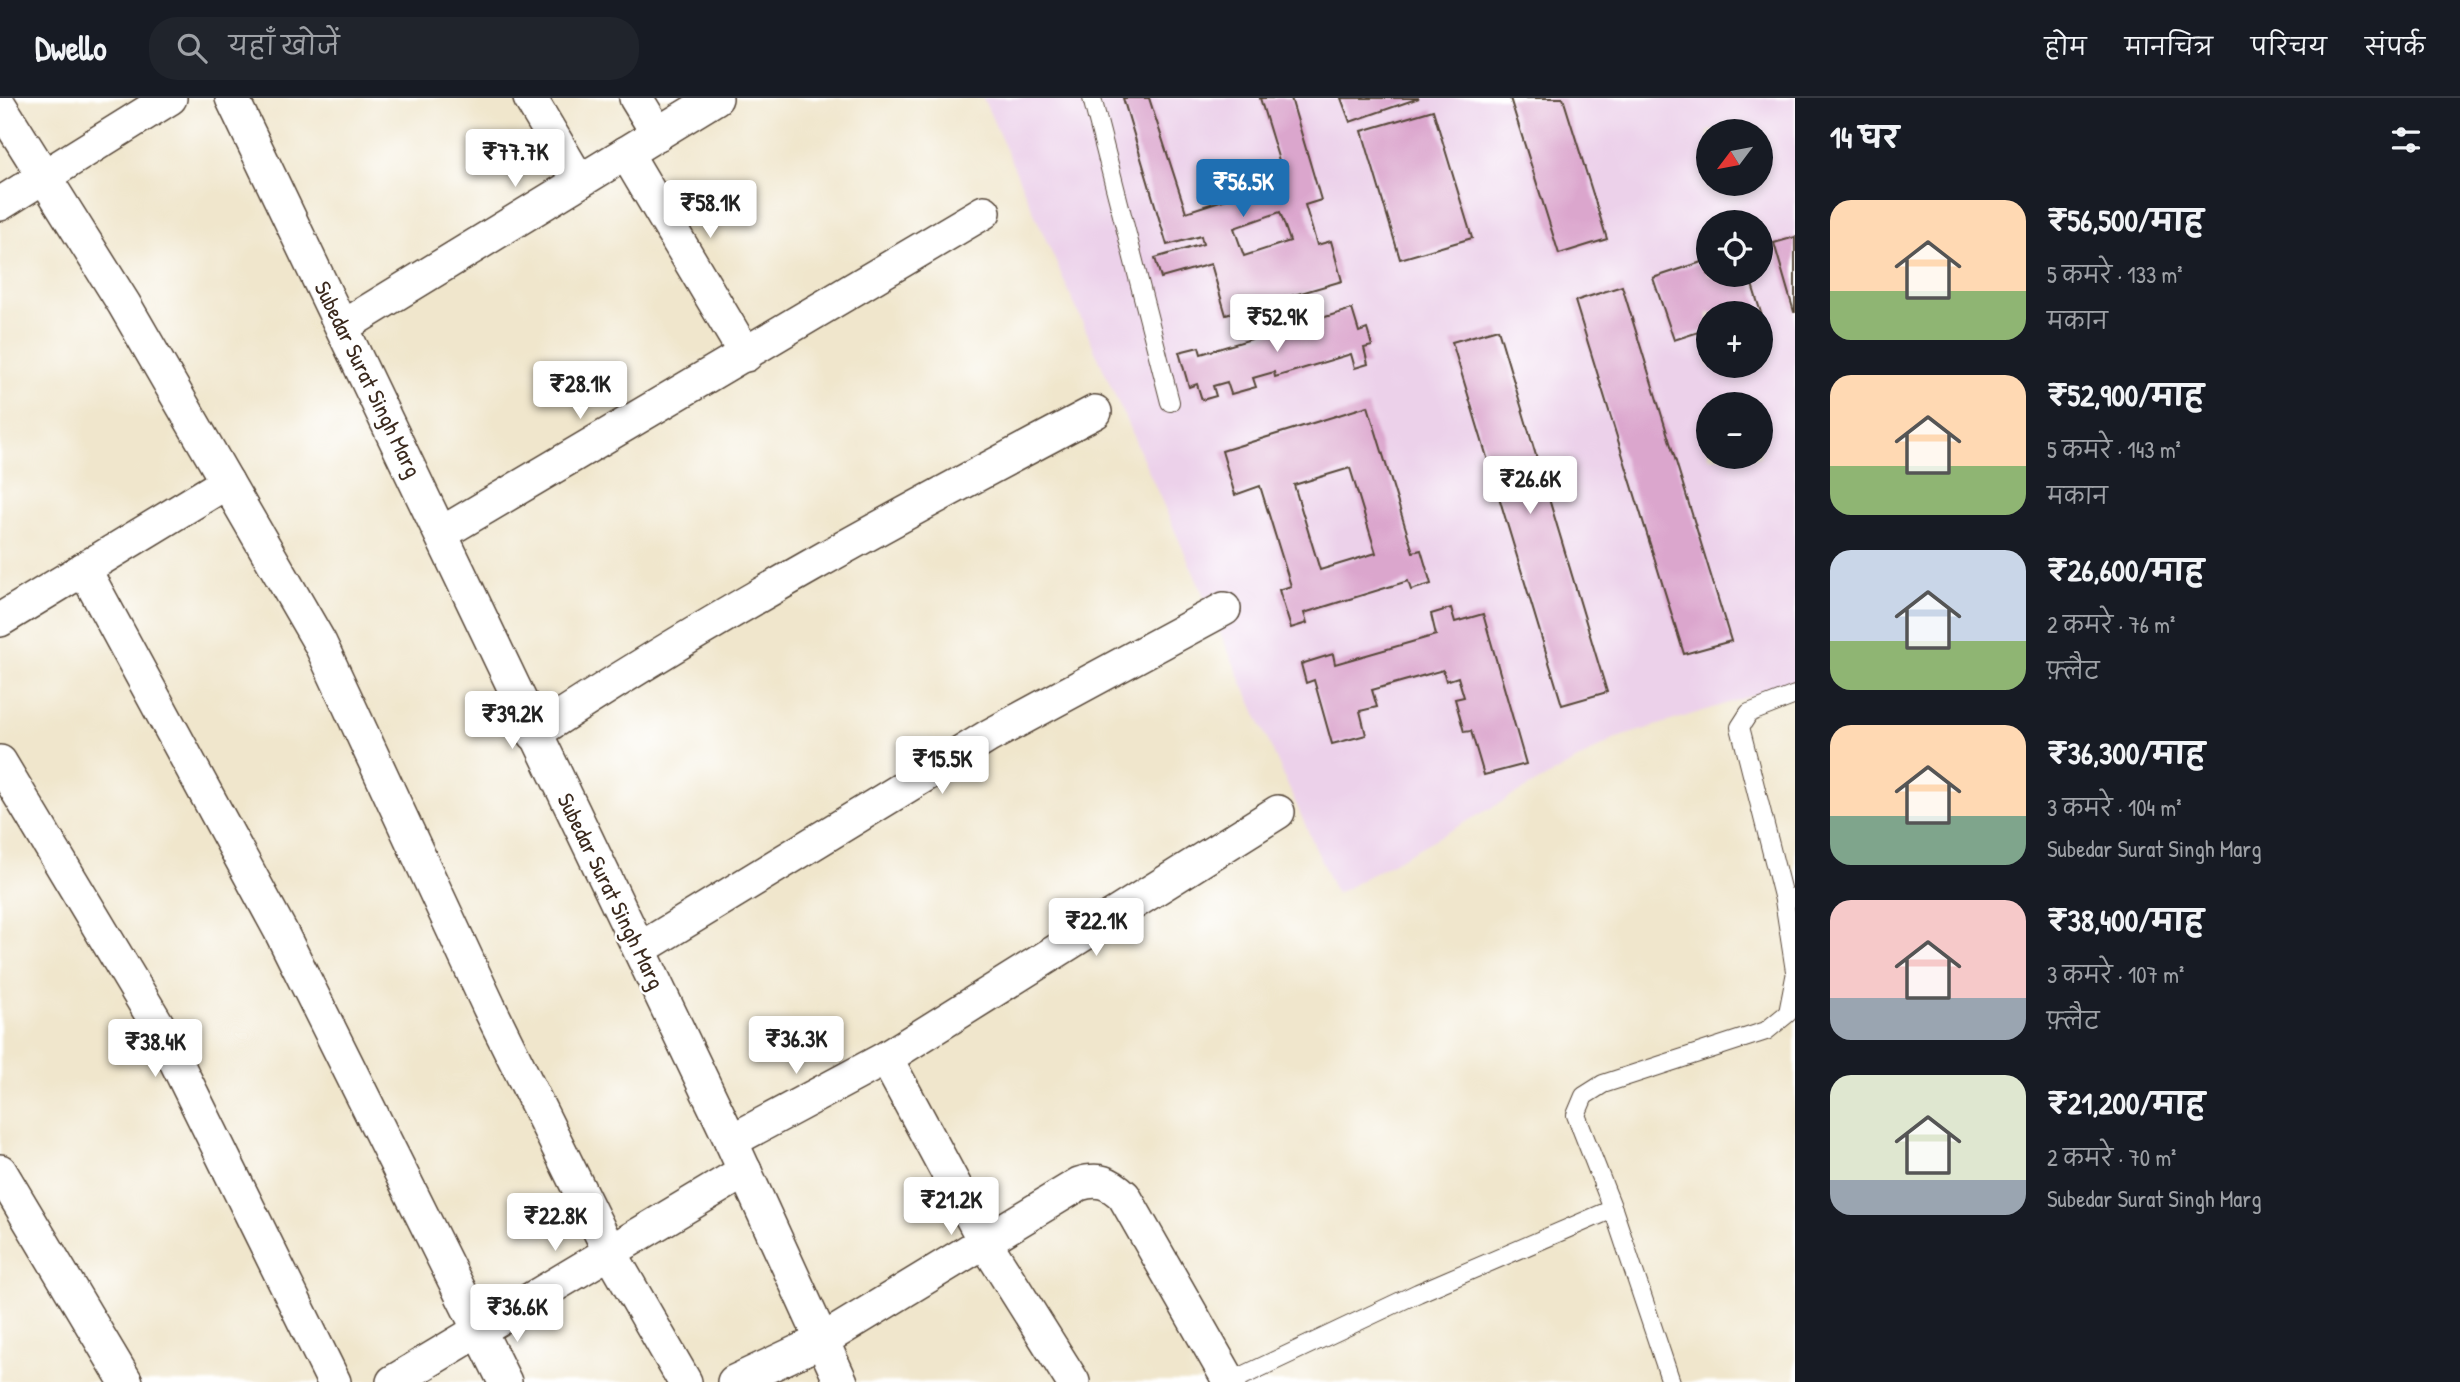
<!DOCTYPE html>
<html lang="hi">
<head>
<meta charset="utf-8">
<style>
  :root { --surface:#171b24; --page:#20242c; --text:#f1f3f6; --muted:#9ea1a6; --line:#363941; --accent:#1f6fb2 }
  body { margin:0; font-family:"Patrick Hand","Playpen Sans Deva",sans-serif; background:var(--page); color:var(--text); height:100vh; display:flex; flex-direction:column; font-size:26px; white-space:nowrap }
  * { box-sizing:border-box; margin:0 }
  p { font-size:23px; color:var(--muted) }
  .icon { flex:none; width:38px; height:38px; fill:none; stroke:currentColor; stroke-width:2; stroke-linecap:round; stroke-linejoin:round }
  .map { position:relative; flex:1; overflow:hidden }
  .drawer { display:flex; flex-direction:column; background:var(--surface); width:665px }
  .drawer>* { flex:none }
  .needle { width:46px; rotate:238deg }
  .controls { position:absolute; left:1696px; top:21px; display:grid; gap:14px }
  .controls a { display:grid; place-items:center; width:77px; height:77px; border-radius:50%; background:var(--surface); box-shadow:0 4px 10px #0003; font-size:35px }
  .price { position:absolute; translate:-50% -60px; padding:0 16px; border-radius:7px; background:#fff; color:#222; font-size:23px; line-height:46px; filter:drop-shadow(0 2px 4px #0008) }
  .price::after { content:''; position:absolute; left:50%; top:42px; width:21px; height:16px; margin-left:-10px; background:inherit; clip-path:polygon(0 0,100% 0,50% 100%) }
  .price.selected { background:var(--accent); color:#fff }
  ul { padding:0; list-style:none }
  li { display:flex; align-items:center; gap:21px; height:175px; padding:0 35px }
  li span { display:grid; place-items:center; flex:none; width:196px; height:140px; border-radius:21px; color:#555 }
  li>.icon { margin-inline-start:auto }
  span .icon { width:84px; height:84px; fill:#fffc; stroke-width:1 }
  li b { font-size:30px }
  h2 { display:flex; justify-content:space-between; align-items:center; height:84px; padding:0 35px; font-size:30px }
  header { display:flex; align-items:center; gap:42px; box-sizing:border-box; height:98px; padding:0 35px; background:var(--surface); border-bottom:2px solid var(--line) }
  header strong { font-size:33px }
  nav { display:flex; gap:38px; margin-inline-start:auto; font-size:24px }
  .search { width:490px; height:63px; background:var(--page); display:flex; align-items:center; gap:18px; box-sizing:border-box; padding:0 24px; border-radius:28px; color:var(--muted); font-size:26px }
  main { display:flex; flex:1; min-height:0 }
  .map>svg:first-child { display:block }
</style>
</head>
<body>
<header>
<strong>Dwello</strong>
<div class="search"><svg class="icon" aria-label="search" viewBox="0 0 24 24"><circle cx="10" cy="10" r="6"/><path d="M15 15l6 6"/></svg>यहाँ खोजें</div>
<nav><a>होम</a><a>मानचित्र</a><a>परिचय</a><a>संपर्क</a></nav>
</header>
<main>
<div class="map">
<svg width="1795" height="1284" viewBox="0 0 1795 1284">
  <rect width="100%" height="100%" fill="#fff"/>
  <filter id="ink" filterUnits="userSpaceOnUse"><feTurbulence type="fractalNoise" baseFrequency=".0143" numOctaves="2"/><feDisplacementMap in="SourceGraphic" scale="14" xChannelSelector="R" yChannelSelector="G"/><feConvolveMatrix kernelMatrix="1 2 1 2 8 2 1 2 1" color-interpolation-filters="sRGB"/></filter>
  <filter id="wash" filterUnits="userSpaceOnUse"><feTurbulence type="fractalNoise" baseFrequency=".00686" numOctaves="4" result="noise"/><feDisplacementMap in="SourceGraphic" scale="28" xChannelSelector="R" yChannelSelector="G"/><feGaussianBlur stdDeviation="1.57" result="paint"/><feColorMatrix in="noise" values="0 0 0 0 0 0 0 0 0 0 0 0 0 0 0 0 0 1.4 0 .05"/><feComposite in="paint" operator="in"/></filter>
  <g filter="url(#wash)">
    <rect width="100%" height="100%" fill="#f0e6cc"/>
    <path fill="#ecd1ea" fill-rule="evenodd" d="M 983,0 L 1795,0 L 1795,584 L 1617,640 L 1336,796 ZM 1708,33 L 1760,33 L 1760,86 L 1708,86 ZM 1708,124 L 1760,124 L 1760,177 L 1708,177 ZM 1708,215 L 1760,215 L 1760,268 L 1708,268 ZM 1708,306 L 1760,306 L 1760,359 L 1708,359 Z"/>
    <g id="blocks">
      <g fill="#dba6cd" fill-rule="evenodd">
        <path d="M 1123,0 L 1149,0 L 1186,114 L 1285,82 L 1260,0 L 1291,0 L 1321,102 L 1305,107 L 1317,147 L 1331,143 L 1342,183 L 1226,217 L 1211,166 L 1161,180 L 1155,160 L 1203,146 L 1201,138 L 1167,147 ZM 1280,114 L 1290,143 L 1244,158 L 1234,130 Z"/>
        <polygon points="1341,0 1419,0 1350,24"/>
        <polygon points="1510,0 1563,0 1607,141 1559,156"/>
        <polygon points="1433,12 1472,140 1400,161 1362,33"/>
        <polygon points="1795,139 1795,214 1794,214 1774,145"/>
        <polygon points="1708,162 1708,177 1749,177 1761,215 1708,215 1708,231 1674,242 1653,180"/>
        <polygon points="1622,188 1731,543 1684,556 1575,203"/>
        <polygon points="1352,211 1359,234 1367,231 1372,248 1364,250 1368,266 1355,270 1351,256 1275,279 1274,274 1253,280 1256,289 1231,296 1227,284 1213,288 1216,298 1202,302 1197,286 1189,289 1179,254 1199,249 1201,256"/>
        <polygon points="1498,231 1607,594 1562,607 1452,244"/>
        <path d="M 1368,308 L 1413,454 L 1421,452 L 1431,486 L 1411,492 L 1408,483 L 1304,515 L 1307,525 L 1291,530 L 1279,492 L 1291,488 L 1260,388 L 1235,397 L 1222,353 ZM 1350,370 L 1376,455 L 1320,472 L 1294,387 Z"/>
        <polygon points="1451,510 1455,524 1483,516 1526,666 1484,677 1471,633 1464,634 1455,601 1464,599 1458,579 1446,583 1443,572 1372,592 1377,609 1360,613 1366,637 1332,646 1314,582 1306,585 1301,566 1333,556 1335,566 1436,537 1431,516"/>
      </g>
    </g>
  </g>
  <g filter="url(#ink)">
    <use href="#blocks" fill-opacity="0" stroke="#564638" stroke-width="2"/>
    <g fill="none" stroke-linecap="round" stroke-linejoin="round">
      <g stroke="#564638" stroke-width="20">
        <g id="service">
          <polyline points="1092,0 1170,304"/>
          <polyline points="1795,597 1749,615 1740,629 1784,802 1795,799"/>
          <polyline points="1784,802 1795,873"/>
          <polyline points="1232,1283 1418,1195 1613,1111"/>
          <polyline points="1671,1284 1613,1111 1576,1017 1584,998 1603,986 1766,933 1788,915 1795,879"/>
        </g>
      </g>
      <g stroke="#564638" stroke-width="36">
        <g id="minor">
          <polyline points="232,0 731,1043 841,1284"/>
          <polyline points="530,0 579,83"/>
          <polyline points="636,0 658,36"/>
          <polyline points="0,8 124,206 320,545 489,909 610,1154 685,1284"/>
          <polyline points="626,55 746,257"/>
          <polyline points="0,106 170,0"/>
          <polyline points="342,229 716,0"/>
          <polyline points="442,435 984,114"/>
          <polyline points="84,471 280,832 505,1284"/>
          <polyline points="0,522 227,384"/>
          <path d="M 534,636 C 713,518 905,414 1095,314"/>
          <polyline points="0,664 159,929 334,1284"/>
          <polyline points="640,851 989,638 1224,511"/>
          <polyline points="886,960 985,1144 1073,1284"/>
          <polyline points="731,1043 886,960 1278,714"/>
          <polyline points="0,1073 126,1284"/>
          <polyline points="393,1284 745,1073"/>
          <path d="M 734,1284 L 823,1242 L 1079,1086 C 1099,1080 1109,1084 1124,1098 L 1230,1284"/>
        </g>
      </g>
      <use href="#service" stroke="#fff" stroke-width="18"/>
      <use href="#minor" stroke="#fff" stroke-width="33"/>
    </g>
  </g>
  <g text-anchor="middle" stroke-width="5" stroke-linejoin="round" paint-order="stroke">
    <g font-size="23" fill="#3b2a1e" stroke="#fff">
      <text transform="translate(368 281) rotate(64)" y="8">Subedar Surat Singh Marg</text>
      <text transform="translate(611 793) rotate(64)" y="8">Subedar Surat Singh Marg</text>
    </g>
  </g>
</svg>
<div class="controls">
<a><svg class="needle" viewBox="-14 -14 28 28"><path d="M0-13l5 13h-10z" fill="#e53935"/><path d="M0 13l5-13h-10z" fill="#9ea1a6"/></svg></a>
<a><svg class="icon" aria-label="locate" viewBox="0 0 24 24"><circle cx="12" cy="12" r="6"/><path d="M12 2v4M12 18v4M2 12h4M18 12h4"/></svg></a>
<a>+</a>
<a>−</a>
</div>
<b class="price" style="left:515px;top:91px">₹77.7K</b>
<b class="price selected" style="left:1243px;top:121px">₹56.5K</b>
<b class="price" style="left:710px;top:142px">₹58.1K</b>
<b class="price" style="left:1277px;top:256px">₹52.9K</b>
<b class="price" style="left:580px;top:323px">₹28.1K</b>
<b class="price" style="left:1530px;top:418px">₹26.6K</b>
<b class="price" style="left:512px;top:653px">₹39.2K</b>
<b class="price" style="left:942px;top:698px">₹15.5K</b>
<b class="price" style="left:1096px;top:860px">₹22.1K</b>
<b class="price" style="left:796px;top:978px">₹36.3K</b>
<b class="price" style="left:155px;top:981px">₹38.4K</b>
<b class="price" style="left:951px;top:1139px">₹21.2K</b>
<b class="price" style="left:555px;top:1155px">₹22.8K</b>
<b class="price" style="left:517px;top:1246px">₹36.6K</b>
</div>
<section class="drawer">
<h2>14 घर<svg class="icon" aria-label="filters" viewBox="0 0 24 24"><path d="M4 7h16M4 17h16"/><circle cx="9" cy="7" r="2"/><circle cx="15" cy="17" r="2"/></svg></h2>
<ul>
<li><span style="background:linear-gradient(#ffd9b3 65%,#8fb573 0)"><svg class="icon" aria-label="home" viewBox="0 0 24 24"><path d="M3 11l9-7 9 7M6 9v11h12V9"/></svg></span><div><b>₹56,500/माह</b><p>5 कमरे · 133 m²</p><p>मकान</p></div></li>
<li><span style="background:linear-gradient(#ffd9b3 65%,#8fb573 0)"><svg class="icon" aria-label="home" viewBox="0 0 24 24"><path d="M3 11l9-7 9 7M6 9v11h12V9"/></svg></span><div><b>₹52,900/माह</b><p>5 कमरे · 143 m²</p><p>मकान</p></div></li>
<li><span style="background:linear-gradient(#c9d6e8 65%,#8fb573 0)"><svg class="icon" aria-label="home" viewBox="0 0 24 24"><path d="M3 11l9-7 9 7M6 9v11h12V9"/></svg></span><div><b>₹26,600/माह</b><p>2 कमरे · 76 m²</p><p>फ़्लैट</p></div></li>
<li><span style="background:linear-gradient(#ffd9b3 65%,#7fa58c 0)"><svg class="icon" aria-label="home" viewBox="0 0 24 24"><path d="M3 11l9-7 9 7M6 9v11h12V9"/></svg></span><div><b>₹36,300/माह</b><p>3 कमरे · 104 m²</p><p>Subedar Surat Singh Marg</p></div></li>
<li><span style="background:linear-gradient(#f6c9c9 70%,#9aa5b1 0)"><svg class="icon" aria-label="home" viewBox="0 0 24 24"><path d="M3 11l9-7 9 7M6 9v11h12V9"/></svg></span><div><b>₹38,400/माह</b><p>3 कमरे · 107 m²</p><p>फ़्लैट</p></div></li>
<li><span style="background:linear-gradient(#dfe7d0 75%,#9aa5b1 0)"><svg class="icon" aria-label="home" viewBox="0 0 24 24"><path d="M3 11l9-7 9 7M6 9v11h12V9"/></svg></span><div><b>₹21,200/माह</b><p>2 कमरे · 70 m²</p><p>Subedar Surat Singh Marg</p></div></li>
</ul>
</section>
</main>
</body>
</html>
